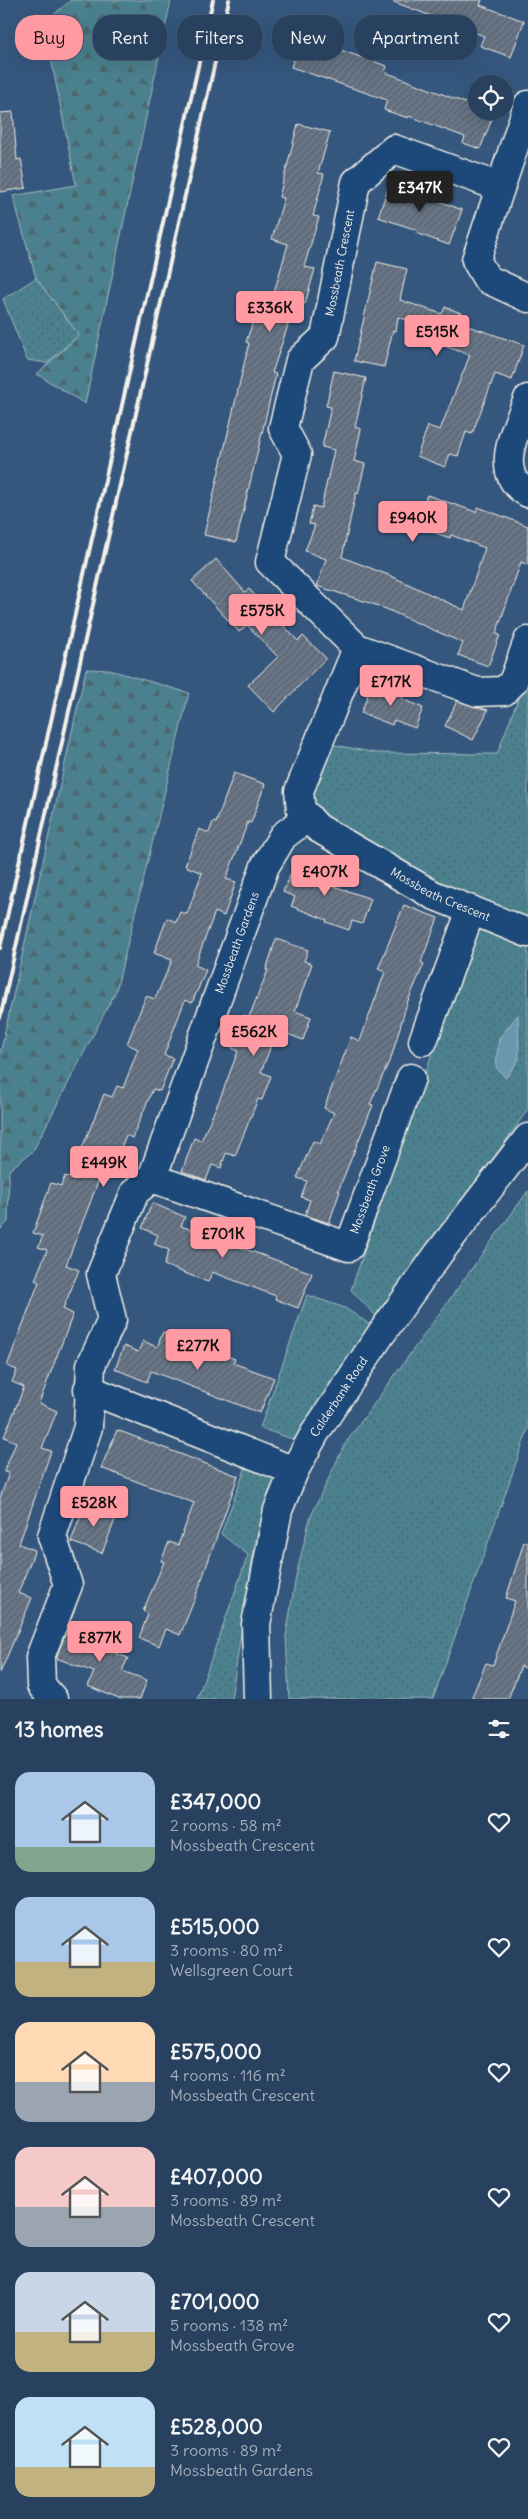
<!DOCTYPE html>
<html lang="en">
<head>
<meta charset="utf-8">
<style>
  :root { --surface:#28415e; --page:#304864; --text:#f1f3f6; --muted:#a5afbc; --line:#445a73; --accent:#ff9aa2 }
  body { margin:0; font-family:Delius,sans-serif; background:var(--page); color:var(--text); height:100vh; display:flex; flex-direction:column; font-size:19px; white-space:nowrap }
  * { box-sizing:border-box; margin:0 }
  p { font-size:16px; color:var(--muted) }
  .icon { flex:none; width:28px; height:28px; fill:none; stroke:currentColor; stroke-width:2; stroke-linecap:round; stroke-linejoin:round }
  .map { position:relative; height:1699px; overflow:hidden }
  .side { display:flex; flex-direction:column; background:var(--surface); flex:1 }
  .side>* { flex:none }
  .top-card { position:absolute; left:15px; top:15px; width:499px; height:45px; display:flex; gap:10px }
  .tools { position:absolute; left:468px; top:75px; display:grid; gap:10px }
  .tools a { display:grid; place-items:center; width:45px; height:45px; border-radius:50%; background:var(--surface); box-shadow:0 5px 20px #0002,0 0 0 1px var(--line); font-size:25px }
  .price { position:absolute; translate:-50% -42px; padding:0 11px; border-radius:5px; background:var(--accent); color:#111; font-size:16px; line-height:32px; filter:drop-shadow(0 1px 2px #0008) }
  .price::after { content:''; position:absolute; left:50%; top:30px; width:15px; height:11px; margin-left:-8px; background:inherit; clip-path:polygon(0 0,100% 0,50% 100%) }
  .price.selected { background:#222; color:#fff }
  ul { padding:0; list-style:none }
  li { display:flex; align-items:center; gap:15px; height:125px; padding:0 15px }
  li span { display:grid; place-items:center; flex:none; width:140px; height:100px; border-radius:15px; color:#555 }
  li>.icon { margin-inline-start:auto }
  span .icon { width:60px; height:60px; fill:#fffc; stroke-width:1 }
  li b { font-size:21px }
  h2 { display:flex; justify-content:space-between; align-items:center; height:60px; padding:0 15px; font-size:21px }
  .tag { padding:0 18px; border-radius:20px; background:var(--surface); box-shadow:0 5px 20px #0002,0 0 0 1px var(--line); font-size:18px; line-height:45px }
  .tag.selected { background:var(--accent); color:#111 }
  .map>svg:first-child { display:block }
</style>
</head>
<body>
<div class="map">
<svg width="528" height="1699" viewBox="0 0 528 1699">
  <defs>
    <pattern id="grass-dots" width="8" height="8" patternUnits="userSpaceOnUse" patternTransform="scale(1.25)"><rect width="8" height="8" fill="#4c818f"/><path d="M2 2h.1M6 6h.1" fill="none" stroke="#4b676e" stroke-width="1.8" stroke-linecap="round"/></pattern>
    <pattern id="forest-firs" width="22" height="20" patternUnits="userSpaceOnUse" patternTransform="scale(1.25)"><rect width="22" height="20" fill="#4c818f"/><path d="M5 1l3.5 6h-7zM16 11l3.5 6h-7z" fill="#4b676e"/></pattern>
    <pattern id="building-hatch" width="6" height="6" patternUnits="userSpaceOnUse" patternTransform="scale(1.25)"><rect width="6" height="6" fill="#687688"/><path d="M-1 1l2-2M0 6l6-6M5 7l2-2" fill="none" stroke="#5a616a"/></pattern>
  </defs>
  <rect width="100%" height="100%" fill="#35577e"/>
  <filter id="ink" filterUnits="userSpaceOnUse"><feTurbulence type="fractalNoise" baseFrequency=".02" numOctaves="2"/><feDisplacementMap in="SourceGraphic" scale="10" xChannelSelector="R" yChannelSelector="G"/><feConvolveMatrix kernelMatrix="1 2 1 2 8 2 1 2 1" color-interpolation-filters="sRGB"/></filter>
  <g filter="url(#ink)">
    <g fill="url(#grass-dots)" stroke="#a0b9bc">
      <polygon points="36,278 79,335 47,363 27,360 3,299"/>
      <polygon points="528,673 528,925 431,889 306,804 324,743 376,753 497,754"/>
      <polygon points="475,928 528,948 528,1109 380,1320 351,1290"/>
      <polygon points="528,1191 528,1429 433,1699 289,1699 286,1636 296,1576 310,1518 345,1444"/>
      <polygon points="307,1295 345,1308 375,1328 295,1440 260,1428"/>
      <polygon points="248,1461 271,1471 276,1479 255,1542 231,1699 197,1699 248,1555 221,1534"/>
    </g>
    <g fill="url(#forest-firs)" stroke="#a0b9bc">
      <polygon points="71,0 171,0 85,404 37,374 79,335 36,278 13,196 76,185 44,23"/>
      <polygon points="86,669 110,670 189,693 116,991 33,1151 9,1170 8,1222 0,1230 0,1054"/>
    </g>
    <polygon fill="#6b97ae" stroke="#a2bbc5" points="518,1015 519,1059 506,1078 496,1067 499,1038"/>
    <g fill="url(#building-hatch)" stroke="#f4f1e8">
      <polygon points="394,0 482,0 480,5 524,21 511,57 480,46 484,36 394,2"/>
      <polygon points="302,37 387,66 385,72 476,107 476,111 494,114 480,149 463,143 465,137 409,116 408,118 384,110 387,100 291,67"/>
      <polygon points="13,112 17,160 21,159 26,188 0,192 0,113"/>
      <polygon points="298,124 330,132 318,173 324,174 313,216 319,217 304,267 315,269 305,304 296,301 272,373 276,374 236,542 204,535 249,343 246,342 256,313 267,317 288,244 272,239 284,198 279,197"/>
      <polygon points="390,182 462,210 449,245 416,233 417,230 378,217"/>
      <polygon points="377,262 407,269 400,300 442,314 445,307 469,316 465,325 524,345 512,380 495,374 472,434 466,432 458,456 450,454 445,467 417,456 428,426 440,430 470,355 433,342 437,330 398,317 396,331 393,330 384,367 354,361"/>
      <polygon points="334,371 366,378 355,427 361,429 354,461 365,464 358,494 356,493 342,557 391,576 464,610 485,548 451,535 450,538 416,526 427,495 476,512 478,507 528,526 528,565 521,562 496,634 500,635 488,666 458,655 463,643 379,606 317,586 326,559 305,551 315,525 309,524 313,506 321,508 334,450 322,447 331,407 326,406"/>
      <polygon points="216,559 245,592 249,589 298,641 303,636 326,658 274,712 248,685 278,657 247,625 239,632 192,581"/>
      <polygon points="372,684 403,695 402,699 423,708 415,728 394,720 392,725 361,713"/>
      <polygon points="457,701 488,710 473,740 445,726"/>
      <polygon points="234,773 265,784 251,823 248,822 226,879 236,882 224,916 215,912 195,965 206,970 192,1003 185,1000 164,1055 173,1058 160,1091 153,1089 132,1138 126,1135 108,1180 100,1177 66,1265 79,1270 63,1309 73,1314 39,1403 57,1411 42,1448 51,1451 19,1544 35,1550 18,1593 32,1598 0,1673 0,1498 9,1473 4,1472 16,1442 4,1437 24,1387 12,1382 17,1370 7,1366 39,1282 35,1280 47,1250 38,1247 43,1236 33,1233 51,1183 61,1186 65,1176 70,1178 104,1094 112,1097 117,1086 123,1088 138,1049 127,1044 146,996 155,999 172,960 154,953 167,918 176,922 180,912 187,914 202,873 185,866 199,829 209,833 213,822 216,823"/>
      <polygon points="296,861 335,876 331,885 371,899 362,924 352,921 349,930 326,922 327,920 291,906 295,897 283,892"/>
      <polygon points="404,905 438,918 421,962 424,964 407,1003 392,1055 370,1104 373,1105 338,1191 340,1191 329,1223 305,1215 310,1200 301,1197 307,1181 297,1178 313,1141 320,1144 334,1113 324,1108 351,1037 360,1041 385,972 378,969"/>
      <polygon points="276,939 308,950 304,961 312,964 295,1011 311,1017 303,1040 277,1030 261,1072 271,1076 262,1100 258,1099 235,1156 226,1153 221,1168 212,1165 206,1180 182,1171 194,1138 201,1141 221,1096 238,1051 232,1048 244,1015 249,1017 268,970 266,970"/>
      <polygon points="152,1203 185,1217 181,1226 312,1273 298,1308 275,1299 276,1296 212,1272 208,1282 164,1265 169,1250 154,1244 158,1235 142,1228"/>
      <polygon points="163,1332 235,1359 233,1363 274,1378 260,1413 151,1371 147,1382 115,1369 124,1346 138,1352 143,1341 157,1347"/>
      <polygon points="117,1430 238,1476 196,1596 180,1635 166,1629 159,1646 139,1638 148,1614 143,1611 164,1562 161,1561 169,1542 178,1545 194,1503 101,1468"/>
      <polygon points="85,1503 117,1515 102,1553 71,1542"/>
      <polygon points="524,1542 528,1542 528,1669 521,1666 508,1699 471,1699 486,1663 493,1665 515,1601 506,1598"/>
      <polygon points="81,1621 101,1628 95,1645 128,1658 122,1671 147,1680 140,1699 119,1699 88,1686 94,1672 56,1658 68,1627 78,1630"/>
    </g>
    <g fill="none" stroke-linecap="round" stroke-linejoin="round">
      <g stroke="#f4f1e8" stroke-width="31">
        <g id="minor">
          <polyline points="528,105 476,260 487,279 528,298"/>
          <path id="s1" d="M 500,187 L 394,149 L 356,182 L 325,337 L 300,360 L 283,428 L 297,454 L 270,562 L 357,648 L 299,791 L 301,810 L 318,828 L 433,895 L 528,933"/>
          <path d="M 528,399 C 517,428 491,473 528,493"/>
          <polyline points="357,648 477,692 504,691 513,682 528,641"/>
          <polyline points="423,1041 471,910"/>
          <path id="s2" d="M 152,1178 L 349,1247 L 411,1078"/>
          <polyline points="88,1389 294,1471"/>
          <path id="s3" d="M 53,1699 L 41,1685 L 40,1657 L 68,1585 L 52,1536 L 88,1427 L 91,1365 L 112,1320 L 101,1274 L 135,1192 L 152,1178 L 265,866 L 283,836 L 308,817"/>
          <path id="s4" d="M 258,1699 L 256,1624 L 278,1510 L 294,1471 L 315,1433 L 381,1334 L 439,1253 L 528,1138"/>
        </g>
      </g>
      <use href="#minor" stroke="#1f4a7a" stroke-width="28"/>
      <g stroke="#f4f1e8" stroke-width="4">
        <polyline points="0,948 213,0"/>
        <polyline points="0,1018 229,0"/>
      </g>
    </g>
  </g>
  <g text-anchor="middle" stroke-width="4.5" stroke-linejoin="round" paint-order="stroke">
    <g font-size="12" fill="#f4f1e8" stroke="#1f4a7a">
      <text transform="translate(340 263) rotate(-79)" y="4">Mossbeath Crescent</text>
      <text dy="4" stroke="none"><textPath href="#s1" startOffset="1026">Mossbeath Crescent</textPath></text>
      <text dy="4" stroke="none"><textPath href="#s3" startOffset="810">Mossbeath Gardens</textPath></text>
      <text dy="4" stroke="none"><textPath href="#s2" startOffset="270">Mossbeath Grove</textPath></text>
      <text dy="4" stroke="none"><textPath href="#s4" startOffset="320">Calderbank Road</textPath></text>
    </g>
  </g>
</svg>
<div class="tools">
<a><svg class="icon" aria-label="locate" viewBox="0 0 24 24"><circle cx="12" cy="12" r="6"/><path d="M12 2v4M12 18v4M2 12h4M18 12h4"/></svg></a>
</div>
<b class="price selected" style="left:420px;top:213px">£347K</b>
<b class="price" style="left:270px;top:333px">£336K</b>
<b class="price" style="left:437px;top:357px">£515K</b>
<b class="price" style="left:413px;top:543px">£940K</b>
<b class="price" style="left:262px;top:636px">£575K</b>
<b class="price" style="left:391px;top:707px">£717K</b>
<b class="price" style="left:325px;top:897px">£407K</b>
<b class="price" style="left:254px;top:1057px">£562K</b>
<b class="price" style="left:104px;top:1188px">£449K</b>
<b class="price" style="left:223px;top:1259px">£701K</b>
<b class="price" style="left:198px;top:1371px">£277K</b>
<b class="price" style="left:94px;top:1528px">£528K</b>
<b class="price" style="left:100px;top:1663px">£877K</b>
<div class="top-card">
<a class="tag selected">Buy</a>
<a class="tag">Rent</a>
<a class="tag">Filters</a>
<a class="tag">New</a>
<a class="tag">Apartment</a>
</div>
</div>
<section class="side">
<h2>13 homes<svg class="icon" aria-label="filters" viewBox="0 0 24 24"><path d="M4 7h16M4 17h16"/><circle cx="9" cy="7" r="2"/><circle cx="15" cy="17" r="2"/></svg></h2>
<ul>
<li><span style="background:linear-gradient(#a9c7e8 75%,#7fa58c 0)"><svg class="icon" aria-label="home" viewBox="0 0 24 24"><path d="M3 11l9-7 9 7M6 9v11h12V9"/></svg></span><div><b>£347,000</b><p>2 rooms · 58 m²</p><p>Mossbeath Crescent</p></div><svg class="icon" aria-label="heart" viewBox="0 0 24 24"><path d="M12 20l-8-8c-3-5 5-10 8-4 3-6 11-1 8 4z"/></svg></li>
<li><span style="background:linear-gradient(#a9c7e8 65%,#c2b280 0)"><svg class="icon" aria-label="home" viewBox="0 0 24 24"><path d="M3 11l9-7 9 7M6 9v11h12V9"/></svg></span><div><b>£515,000</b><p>3 rooms · 80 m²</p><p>Wellsgreen Court</p></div><svg class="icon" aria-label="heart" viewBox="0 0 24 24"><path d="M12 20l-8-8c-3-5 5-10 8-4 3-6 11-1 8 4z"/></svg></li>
<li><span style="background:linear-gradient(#ffd9b3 60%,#9aa5b1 0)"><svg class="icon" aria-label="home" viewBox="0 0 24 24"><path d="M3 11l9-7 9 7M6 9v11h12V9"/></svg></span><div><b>£575,000</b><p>4 rooms · 116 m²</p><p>Mossbeath Crescent</p></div><svg class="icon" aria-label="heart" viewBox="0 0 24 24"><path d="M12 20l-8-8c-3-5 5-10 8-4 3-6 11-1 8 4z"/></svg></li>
<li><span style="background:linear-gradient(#f6c9c9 60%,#9aa5b1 0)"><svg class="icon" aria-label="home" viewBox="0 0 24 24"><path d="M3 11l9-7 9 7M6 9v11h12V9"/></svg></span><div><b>£407,000</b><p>3 rooms · 89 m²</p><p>Mossbeath Crescent</p></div><svg class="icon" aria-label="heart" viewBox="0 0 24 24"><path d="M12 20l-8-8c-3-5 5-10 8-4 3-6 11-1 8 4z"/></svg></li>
<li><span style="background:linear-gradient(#c9d6e8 60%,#c2b280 0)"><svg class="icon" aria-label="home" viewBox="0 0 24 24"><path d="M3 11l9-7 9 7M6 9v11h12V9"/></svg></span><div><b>£701,000</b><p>5 rooms · 138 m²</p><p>Mossbeath Grove</p></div><svg class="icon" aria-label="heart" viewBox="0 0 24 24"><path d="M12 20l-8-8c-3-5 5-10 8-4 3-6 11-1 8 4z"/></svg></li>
<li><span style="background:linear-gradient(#bfe0f5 70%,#c2b280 0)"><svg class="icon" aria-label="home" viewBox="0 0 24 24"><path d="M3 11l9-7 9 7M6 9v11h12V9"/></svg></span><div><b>£528,000</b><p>3 rooms · 89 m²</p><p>Mossbeath Gardens</p></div><svg class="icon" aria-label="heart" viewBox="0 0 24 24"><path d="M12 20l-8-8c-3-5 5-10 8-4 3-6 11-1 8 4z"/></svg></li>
</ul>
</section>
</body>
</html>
